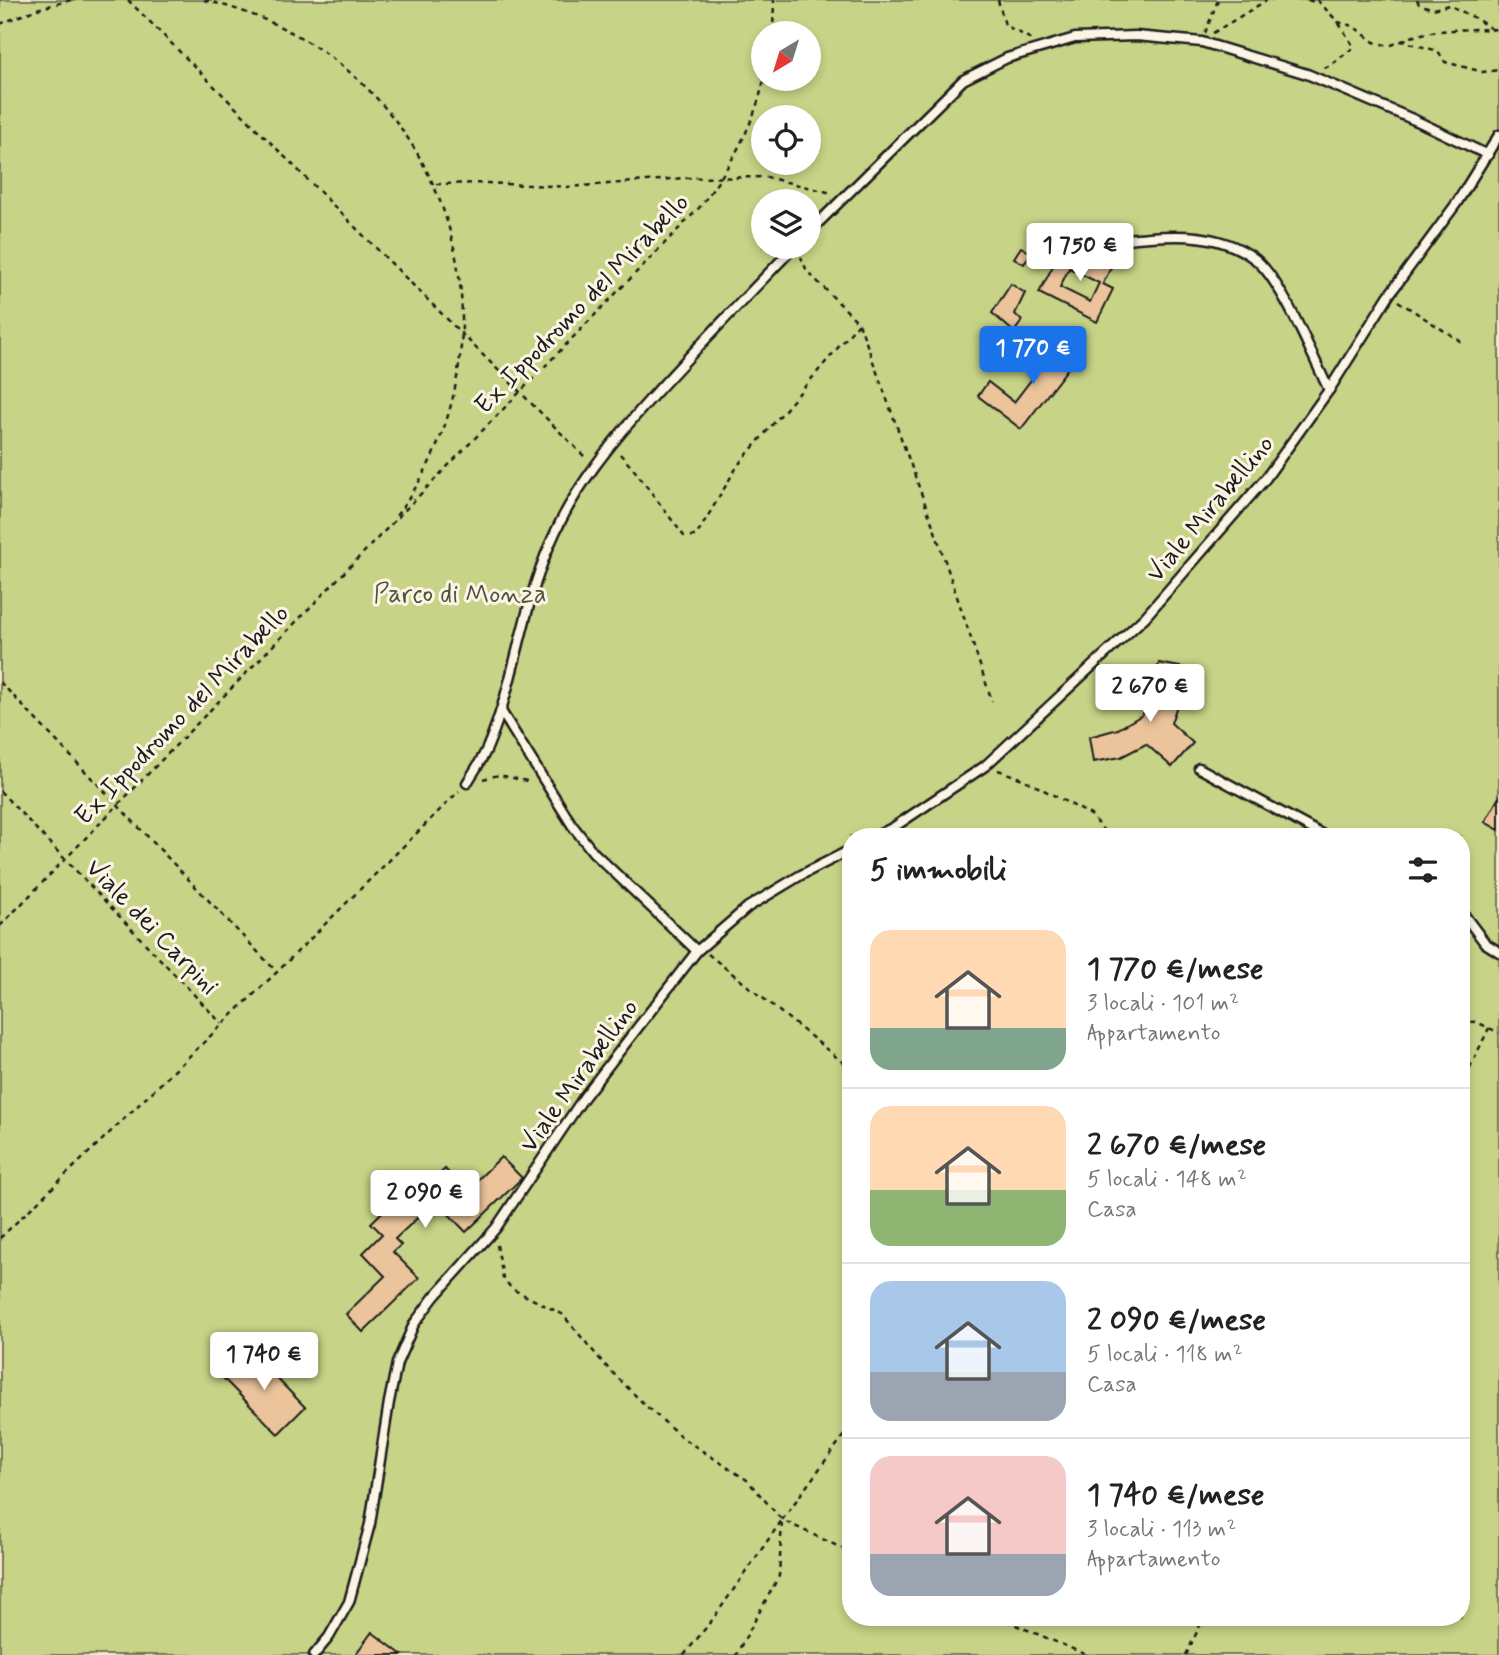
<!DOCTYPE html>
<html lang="it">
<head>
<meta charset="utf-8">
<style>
  :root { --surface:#fff; --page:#f2f2f2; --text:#222; --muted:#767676; --line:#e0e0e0; --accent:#1a73e8 }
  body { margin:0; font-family:Mynerve,sans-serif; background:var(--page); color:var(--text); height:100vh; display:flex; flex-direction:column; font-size:26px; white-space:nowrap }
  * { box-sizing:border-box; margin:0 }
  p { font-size:23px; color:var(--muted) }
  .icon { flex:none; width:38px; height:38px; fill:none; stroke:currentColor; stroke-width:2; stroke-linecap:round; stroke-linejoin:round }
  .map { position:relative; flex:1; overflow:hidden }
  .sheet { position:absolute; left:842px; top:828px; width:628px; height:798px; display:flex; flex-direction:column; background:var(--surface); border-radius:28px; box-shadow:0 4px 10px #0003 }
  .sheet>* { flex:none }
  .needle { width:46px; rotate:218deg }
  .fabs { position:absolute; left:751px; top:21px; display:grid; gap:14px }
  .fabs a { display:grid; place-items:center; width:70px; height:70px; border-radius:50%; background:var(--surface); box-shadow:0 4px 10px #0003; font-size:35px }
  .price { position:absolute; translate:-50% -60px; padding:0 16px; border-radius:7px; background:#fff; color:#222; font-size:23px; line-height:46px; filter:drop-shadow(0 2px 4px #0008) }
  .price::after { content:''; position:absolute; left:50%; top:42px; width:21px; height:16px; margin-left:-10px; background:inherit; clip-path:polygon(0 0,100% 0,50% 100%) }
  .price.active { background:var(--accent); color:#fff }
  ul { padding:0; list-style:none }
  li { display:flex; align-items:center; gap:21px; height:175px; padding:0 28px }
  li+li { border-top:2px solid var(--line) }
  li span { display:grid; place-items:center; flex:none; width:196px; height:140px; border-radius:21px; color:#555 }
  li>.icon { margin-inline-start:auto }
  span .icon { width:84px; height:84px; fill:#fffc; stroke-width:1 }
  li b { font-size:30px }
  h2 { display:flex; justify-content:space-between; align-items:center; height:84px; padding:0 28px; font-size:30px }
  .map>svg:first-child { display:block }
</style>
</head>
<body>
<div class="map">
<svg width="1499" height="1655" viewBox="0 0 1499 1655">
  <rect width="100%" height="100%" fill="#f7e6cf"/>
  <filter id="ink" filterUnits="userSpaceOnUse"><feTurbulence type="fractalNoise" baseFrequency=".0143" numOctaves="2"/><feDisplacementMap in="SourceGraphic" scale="14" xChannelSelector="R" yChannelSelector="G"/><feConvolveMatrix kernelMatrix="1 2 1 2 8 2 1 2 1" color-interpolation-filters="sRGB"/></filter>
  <g filter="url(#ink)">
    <path fill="#c7d386" stroke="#727851" stroke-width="2" fill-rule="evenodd" d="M 0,0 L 1499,0 L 1499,1655 L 0,1655 ZM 763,33 L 808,33 L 808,79 L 763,79 ZM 763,117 L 808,117 L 808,163 L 763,163 ZM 763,201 L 808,201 L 808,247 L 763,247 ZM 850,836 L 1461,836 L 1461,1617 L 850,1617 Z"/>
    <g fill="#ebc49b" stroke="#1c1c1c" stroke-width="2" fill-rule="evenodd">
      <path d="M 1078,246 L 1113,263 L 1103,284 L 1113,289 L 1097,322 L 1039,293 L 1059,254 L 1071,260 ZM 1069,268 L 1099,283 L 1090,302 L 1060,287 Z"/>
      <polygon points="1021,247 1031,253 1024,264 1014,258"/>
      <polygon points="1011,284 1025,293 1015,314 1022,321 1014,332 992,313"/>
      <polygon points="1064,337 1082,350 1021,429 978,396 988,382 1014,402"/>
      <polygon points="1159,663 1185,668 1180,697 1171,723 1193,743 1172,767 1146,744 1121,757 1093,762 1089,737 1118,729 1142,715 1149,704"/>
      <polygon points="1499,797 1499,830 1485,822"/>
      <polygon points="501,1157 522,1178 466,1232 443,1208 436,1214 429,1207 395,1239 401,1245 393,1252 419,1278 363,1332 346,1314 385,1276 363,1253 382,1234 371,1223 415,1180 424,1189 445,1169 466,1191"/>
      <polygon points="249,1350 305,1407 278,1434 222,1377"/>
      <polygon points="372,1632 402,1655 355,1655"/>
    </g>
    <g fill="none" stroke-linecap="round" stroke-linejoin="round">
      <g stroke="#1c1c1c" stroke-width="13">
        <g id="lane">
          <polyline points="808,233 963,80 1007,58 1075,38 1136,36 1202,42 1307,74 1417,121 1488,155"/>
          <path d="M 1098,242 C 1149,237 1211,225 1255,259 C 1282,280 1313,358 1329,390"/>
          <polyline points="501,711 572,825 593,852 697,951"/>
          <polyline points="1199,768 1325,836"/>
          <path d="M 467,783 C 474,771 483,759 488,746 C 515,681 522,609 550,544 C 574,487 612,442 652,397 C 698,346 747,296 794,247"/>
          <polyline points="876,836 894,827 985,766 1145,617 1266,478 1329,390 1389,295 1456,204 1499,135"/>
          <polyline points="1461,911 1485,943 1499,952"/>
          <polyline points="314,1655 329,1637 349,1602 370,1524 389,1402 397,1363 414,1324 434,1297 496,1228 584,1097 697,951 748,907 801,875 850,850"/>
        </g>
      </g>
      <g stroke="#1c1c1c" stroke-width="2.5" stroke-dasharray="5 5" stroke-linecap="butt">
        <polyline points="128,0 587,459"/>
        <path d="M 204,0 C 249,11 291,28 329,56 C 475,161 506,374 396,516"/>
        <polyline points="998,0 1005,25 1031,39"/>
        <polyline points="1308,0 1318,3"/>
        <polyline points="1317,0 1338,22 1353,26 1374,42 1389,46 1402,41 1438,51 1445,62 1483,72 1499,70"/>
        <polyline points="1417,0 1419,4 1433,9 1449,5 1475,18 1493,30 1499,30"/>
        <polyline points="0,24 37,9 71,0"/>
        <polyline points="773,33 774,0"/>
        <polyline points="1205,33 1218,0"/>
        <polyline points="1213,33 1267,0"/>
        <path d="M 1402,41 C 1423,30 1453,30 1476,29 C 1485,29 1491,31 1499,28"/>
        <polyline points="1324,68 1331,65 1354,47 1338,22"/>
        <polyline points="436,184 488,183 569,187 685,178 766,177 832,193"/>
        <polyline points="1398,301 1463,343"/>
        <polyline points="859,323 935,531 992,701"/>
        <polyline points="620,454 635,471 684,536 696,536 738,465 859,323 807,271 801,257"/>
        <polyline points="0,682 276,971"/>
        <polyline points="998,770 1023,779 1091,815 1108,836"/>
        <polyline points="483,779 499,775 531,782"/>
        <polyline points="0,791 222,1024"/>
        <path d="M 0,926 L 699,208 C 728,170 754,127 764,79"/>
        <polyline points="708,954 850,1068"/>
        <polyline points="1461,1021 1477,1022 1499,1033"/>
        <polyline points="1461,1086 1489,1028"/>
        <polyline points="0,1238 277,972 459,791"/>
        <polyline points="497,1245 503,1278 512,1289 562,1314 605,1365 647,1407 684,1439 747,1480 782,1520 779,1576 736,1655"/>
        <polyline points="850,1427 782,1520 850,1552"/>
        <polyline points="997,1617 1087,1655"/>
        <polyline points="684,1655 713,1619 782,1520"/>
        <polyline points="1186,1655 1204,1617"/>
      </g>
      <use href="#lane" stroke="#fcf5e5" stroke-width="8"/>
    </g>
  </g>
  <g text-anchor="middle" stroke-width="6" stroke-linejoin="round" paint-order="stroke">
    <g font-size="26" fill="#1c1c1c" stroke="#fcf5e5">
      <text transform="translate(581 303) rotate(-46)" y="9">Ex Ippodromo del Mirabello</text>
      <text transform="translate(1209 508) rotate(-50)" y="9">Viale Mirabellino</text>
      <text transform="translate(181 714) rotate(-46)" y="9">Ex Ippodromo del Mirabello</text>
      <text transform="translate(153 926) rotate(46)" y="9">Viale dei Carpini</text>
      <text transform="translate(578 1075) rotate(-54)" y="9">Viale Mirabellino</text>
    </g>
    <g font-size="26" fill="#4f533c" stroke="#fcf5e5">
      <text x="460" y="602">Parco di Monza</text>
    </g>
  </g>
</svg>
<div class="fabs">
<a><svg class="needle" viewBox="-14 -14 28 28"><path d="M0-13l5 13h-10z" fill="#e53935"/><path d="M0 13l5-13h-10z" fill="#767676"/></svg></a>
<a><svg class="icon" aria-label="locate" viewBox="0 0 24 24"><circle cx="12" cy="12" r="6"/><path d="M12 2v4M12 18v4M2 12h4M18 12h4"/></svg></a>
<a><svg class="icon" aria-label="layers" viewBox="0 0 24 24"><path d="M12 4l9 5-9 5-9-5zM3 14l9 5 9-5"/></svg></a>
</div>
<b class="price" style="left:1080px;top:283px">1 750 €</b>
<b class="price active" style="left:1033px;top:386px">1 770 €</b>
<b class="price" style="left:1150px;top:724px">2 670 €</b>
<b class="price" style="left:425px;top:1230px">2 090 €</b>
<b class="price" style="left:264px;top:1392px">1 740 €</b>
<section class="sheet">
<h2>5 immobili<svg class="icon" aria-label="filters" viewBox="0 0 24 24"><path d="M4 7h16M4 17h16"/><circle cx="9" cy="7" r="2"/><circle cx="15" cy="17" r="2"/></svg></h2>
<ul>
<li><span style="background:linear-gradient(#ffd9b3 70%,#7fa58c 0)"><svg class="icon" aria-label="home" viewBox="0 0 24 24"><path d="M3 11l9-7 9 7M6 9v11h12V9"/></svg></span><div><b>1 770 €/mese</b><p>3 locali · 101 m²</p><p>Appartamento</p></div></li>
<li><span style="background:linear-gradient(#ffd9b3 60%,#8fb573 0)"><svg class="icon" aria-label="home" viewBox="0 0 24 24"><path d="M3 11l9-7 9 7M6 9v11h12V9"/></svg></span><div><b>2 670 €/mese</b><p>5 locali · 148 m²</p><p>Casa</p></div></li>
<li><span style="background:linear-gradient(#a9c7e8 65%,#9aa5b1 0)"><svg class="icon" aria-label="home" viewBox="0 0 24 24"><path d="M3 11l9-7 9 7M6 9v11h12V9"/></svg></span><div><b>2 090 €/mese</b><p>5 locali · 118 m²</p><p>Casa</p></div></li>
<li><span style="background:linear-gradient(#f6c9c9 70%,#9aa5b1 0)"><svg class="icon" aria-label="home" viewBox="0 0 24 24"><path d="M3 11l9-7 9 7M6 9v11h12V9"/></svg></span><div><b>1 740 €/mese</b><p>3 locali · 113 m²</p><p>Appartamento</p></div></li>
</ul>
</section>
</div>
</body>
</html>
